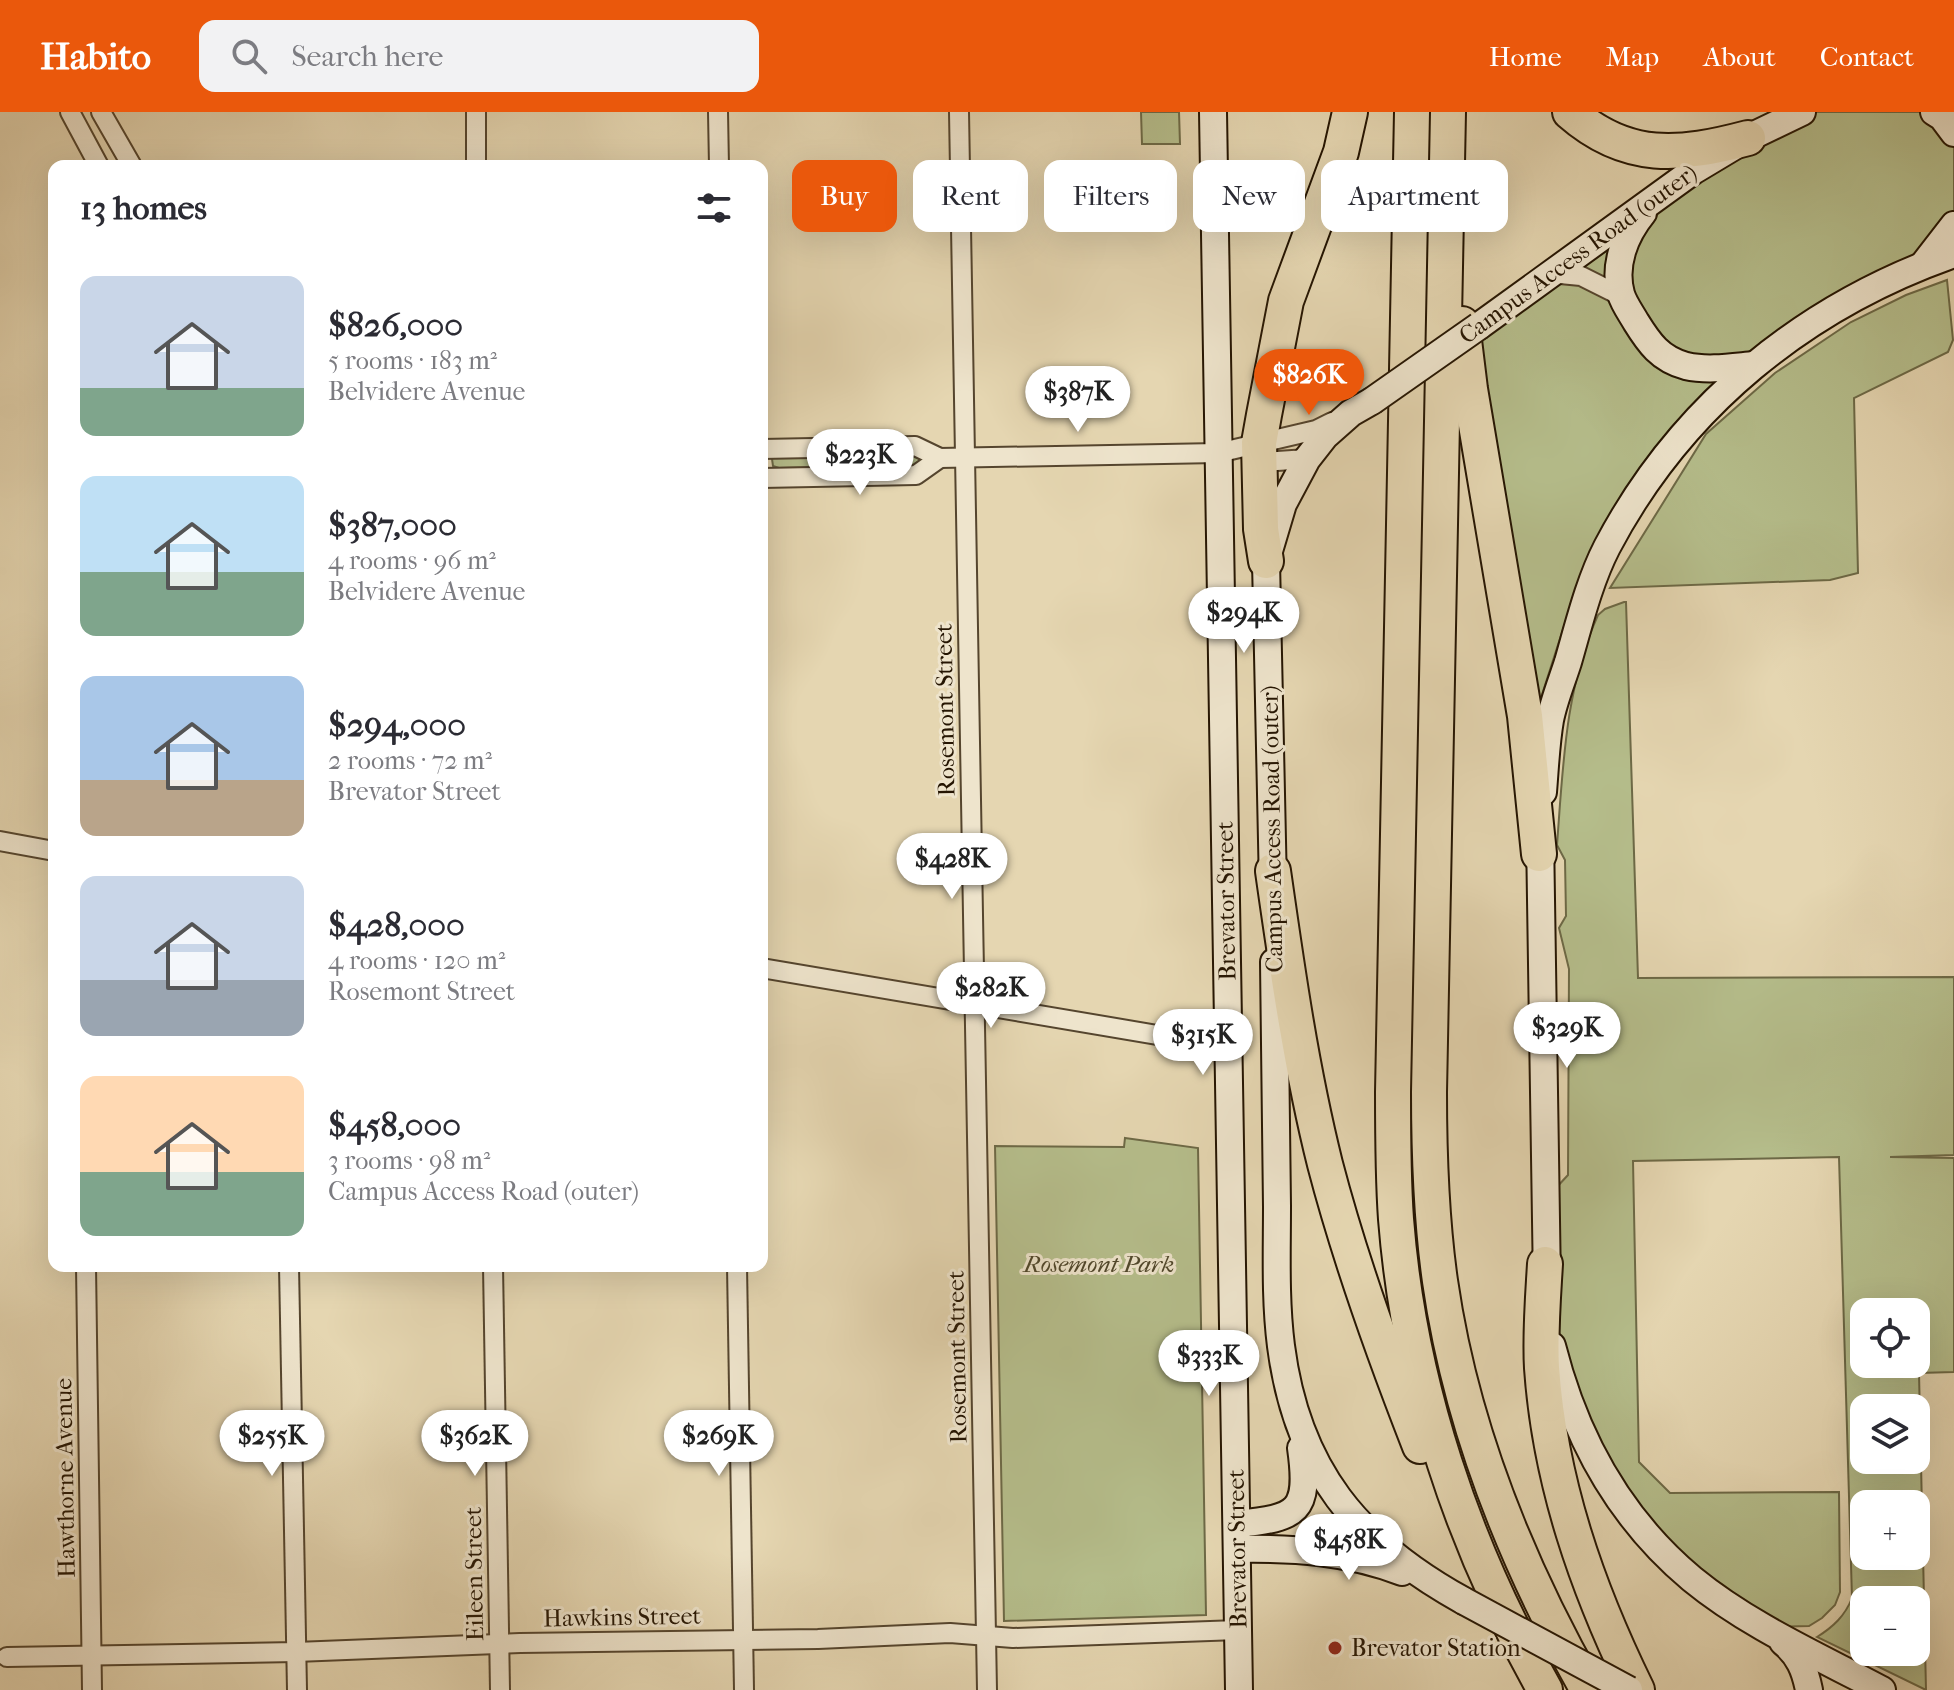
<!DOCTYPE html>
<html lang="en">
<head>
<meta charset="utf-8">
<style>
  :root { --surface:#fff; --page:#f2f2f3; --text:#2b2b33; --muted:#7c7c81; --accent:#ea580c }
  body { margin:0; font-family:"IM FELL French Canon",serif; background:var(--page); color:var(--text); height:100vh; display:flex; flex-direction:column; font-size:30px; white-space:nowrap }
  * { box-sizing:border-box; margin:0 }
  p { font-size:26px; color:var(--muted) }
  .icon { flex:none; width:44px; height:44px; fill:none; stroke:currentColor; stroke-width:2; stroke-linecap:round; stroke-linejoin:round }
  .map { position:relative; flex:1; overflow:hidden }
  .panel { position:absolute; left:48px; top:48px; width:720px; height:1112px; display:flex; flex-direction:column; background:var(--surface); border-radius:16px; box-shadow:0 8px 32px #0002 }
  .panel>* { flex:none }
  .guide { position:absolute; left:792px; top:48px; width:760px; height:72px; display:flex; gap:16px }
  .controls { position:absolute; left:1850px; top:1186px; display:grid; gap:16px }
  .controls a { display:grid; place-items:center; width:80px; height:80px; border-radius:16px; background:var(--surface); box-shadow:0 8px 32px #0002; font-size:40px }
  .price { position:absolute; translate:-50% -68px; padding:0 18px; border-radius:28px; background:#fff; color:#222; font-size:26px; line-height:52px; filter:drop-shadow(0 2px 4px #0008) }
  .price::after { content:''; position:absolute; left:50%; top:48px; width:24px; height:18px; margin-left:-12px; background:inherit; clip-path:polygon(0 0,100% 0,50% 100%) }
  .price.selected { background:var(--accent); color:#fff }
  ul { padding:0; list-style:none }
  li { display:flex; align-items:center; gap:24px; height:200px; padding:0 32px }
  li span { display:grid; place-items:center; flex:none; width:224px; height:160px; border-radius:16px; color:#555 }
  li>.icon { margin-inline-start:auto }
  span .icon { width:96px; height:96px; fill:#fffc; stroke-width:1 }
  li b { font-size:34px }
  h2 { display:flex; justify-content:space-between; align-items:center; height:96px; padding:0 32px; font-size:34px }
  .chip { padding:0 28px; border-radius:16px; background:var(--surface); box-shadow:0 8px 32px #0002; font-size:28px; line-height:72px }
  .chip.selected { background:var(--accent); color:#fff }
  header { display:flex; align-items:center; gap:48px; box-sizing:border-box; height:112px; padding:0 40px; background:var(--accent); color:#fff }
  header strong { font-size:38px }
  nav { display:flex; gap:44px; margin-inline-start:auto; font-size:28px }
  .search { width:560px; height:72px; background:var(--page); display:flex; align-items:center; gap:20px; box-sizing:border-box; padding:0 28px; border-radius:16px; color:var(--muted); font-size:30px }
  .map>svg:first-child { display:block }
</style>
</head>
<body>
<header>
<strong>Habito</strong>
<div class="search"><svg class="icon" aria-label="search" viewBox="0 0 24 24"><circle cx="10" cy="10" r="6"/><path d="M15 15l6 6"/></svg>Search here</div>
<nav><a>Home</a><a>Map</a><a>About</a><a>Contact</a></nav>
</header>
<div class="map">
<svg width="1954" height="1578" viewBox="0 0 1954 1578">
  <rect width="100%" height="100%" fill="#e5d6b1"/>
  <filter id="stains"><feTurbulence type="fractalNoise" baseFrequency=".0025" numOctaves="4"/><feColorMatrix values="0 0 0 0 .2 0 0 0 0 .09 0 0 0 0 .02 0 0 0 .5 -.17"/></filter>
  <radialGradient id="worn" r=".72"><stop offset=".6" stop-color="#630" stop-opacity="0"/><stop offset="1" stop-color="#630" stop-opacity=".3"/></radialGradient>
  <g fill="#b5bd8b" stroke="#6d6946" stroke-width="2" fill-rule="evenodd">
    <polygon points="1141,0 1179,0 1180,32 1142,32"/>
    <polygon points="1802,0 1954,0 1954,142 1923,153 1712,289 1574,483 1538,595 1476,231 1617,131 1633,113"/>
    <polygon points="1947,168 1953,228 1948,240 1854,286 1858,461 1830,468 1610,476 1706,322 1775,261 1851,210 1906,183"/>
    <polygon points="921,341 925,346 921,353 779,356 773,354 772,347 777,343"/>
    <path d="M 1624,490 L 1626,490 L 1638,866 L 1954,865 L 1954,1043 L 1890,1045 L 1954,1046 L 1954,1260 L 1919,1261 L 1926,1578 L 1817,1525 C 1833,1515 1845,1504 1852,1486 L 1839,1045 L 1633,1049 L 1639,1350 L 1670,1381 L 1839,1380 L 1840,1480 L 1835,1493 L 1822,1506 L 1809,1514 L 1763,1515 L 1635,1410 L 1552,1233 L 1555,1077 L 1568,1063 L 1569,857 L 1559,816 L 1566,804 L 1565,748 L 1557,733 C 1563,655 1565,576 1598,503 L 1605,497 ZM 1864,1200 L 1916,1200 L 1916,1252 L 1864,1252 ZM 1864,1296 L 1916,1296 L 1916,1348 L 1864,1348 ZM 1864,1392 L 1916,1392 L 1916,1444 L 1864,1444 ZM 1864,1488 L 1916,1488 L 1916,1540 L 1864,1540 Z"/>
    <polygon points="1125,1026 1198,1036 1206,1503 1004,1509 995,1034 1124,1035"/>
  </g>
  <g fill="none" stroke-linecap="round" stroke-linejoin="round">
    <g stroke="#55452e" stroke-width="22">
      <g id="street">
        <polyline points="70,0 99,54"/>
        <polyline points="101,0 132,54"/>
        <polyline points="476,0 476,54"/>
        <polyline points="718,0 719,54"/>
        <path d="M 959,0 C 965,526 980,1052 987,1578"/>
        <polyline points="1550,161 1581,164 1621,184"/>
        <polyline points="762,337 915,334 940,346 1218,341 1316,318 1332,310"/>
        <polyline points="1252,348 1261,350 1307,347"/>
        <polyline points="762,366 916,363 940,346"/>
        <polyline points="0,729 54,739"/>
        <polyline points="762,856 1228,935"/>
        <polyline points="86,1154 92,1578"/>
        <polyline points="289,1154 297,1578"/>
        <polyline points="493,1154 500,1578"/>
        <polyline points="737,1154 744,1578"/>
        <polyline points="7,1545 296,1540 520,1531 818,1527 950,1521 1013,1526 1238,1518"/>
      </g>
    </g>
    <g stroke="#251502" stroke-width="30">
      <g id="secondary">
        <polyline points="1213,0 1239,1578"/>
        <polyline points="1934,0 1942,5 1954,21"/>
        <path d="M 1643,101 C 1625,123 1613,153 1621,182 C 1624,192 1631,201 1636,210 C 1649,231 1660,247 1686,254 C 1708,259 1732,255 1754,253"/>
        <polyline points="1923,153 1954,113"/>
        <polyline points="1479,214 1693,59 1748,26 1802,0"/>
        <path d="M 1543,680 C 1545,656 1546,631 1550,608 C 1554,588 1562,569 1568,550 C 1579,512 1589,470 1607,435 C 1681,294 1805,194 1954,142"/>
        <polyline points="1540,723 1547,1172"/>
        <polyline points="1273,775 1266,449 1283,392 1307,347 1325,324 1351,301 1372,289"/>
        <path d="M 1274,850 C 1275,931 1276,1012 1277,1094 C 1277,1140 1275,1187 1281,1234 C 1297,1358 1357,1430 1464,1489"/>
        <path d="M 1552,1234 C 1575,1325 1619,1406 1692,1467 C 1748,1513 1818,1544 1882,1578"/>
        <path d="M 1237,1412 C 1298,1406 1310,1400 1301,1336"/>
        <path d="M 1237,1437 C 1292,1436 1349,1439 1402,1460"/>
        <path d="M 1783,1530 C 1799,1543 1805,1558 1809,1578"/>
      </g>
    </g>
    <g stroke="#251502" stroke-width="38">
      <g id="highway">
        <path d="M 1412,0 L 1393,980 C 1393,1022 1393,1065 1396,1107 C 1409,1273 1463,1434 1545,1578"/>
        <path d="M 1448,0 L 1429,980 C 1429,1043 1431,1106 1440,1169 C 1461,1315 1516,1451 1588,1578"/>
        <path d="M 1570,0 C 1627,50 1680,44 1748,26"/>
        <polyline points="1462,212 1470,277 1525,604 1539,742"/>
        <polyline points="1266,449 1261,417 1259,331 1264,303 1286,189 1341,40 1350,0"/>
        <path d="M 1273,759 C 1287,857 1301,956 1325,1052 C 1350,1148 1384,1242 1420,1334"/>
        <path d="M 1545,1152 C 1543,1186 1540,1221 1542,1256 C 1550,1370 1587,1476 1637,1578"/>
      </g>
    </g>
    <use href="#street" stroke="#eee4cc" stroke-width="18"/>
    <use href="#secondary" stroke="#eee4cc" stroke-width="26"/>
    <use href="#highway" stroke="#e5d6b1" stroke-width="34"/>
    <g stroke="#251502" stroke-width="30" stroke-linecap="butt">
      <g id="secondary-bridge">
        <polyline points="1372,289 1479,214"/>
        <polyline points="1464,1489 1629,1578"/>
      </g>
    </g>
    <use href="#secondary-bridge" stroke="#eee4cc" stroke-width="26"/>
  </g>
  <circle fill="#8f2418" stroke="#eee4cc" stroke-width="3" cx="1335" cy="1536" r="8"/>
  <g text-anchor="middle" stroke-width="6" stroke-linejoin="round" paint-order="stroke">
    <g font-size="24" fill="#251502" stroke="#eee4cc">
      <text transform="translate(1578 142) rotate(-36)" y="8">Campus Access Road (outer)</text>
      <text transform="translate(945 598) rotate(-91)" y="8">Rosemont Street</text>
      <text transform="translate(1272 717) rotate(-91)" y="8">Campus Access Road (outer)</text>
      <text transform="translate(1226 789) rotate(-91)" y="8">Brevator Street</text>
      <text transform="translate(957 1245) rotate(-91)" y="8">Rosemont Street</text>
      <text transform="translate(65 1366) rotate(-91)" y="8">Hawthorne Avenue</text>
      <text transform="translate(1237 1437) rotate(-91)" y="8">Brevator Street</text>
      <text transform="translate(474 1462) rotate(-91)" y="8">Eileen Street</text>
      <text transform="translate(622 1505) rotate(-1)" y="8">Hawkins Street</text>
    </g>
    <g font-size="24" font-style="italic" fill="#50472b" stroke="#eee4cc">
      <text x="1099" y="1160">Rosemont Park</text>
    </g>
    <g font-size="24" fill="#251502" stroke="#eee4cc" text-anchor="start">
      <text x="1351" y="1544">Brevator Station</text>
    </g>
  </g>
  <rect width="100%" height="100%" filter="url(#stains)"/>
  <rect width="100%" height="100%" fill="url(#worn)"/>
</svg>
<div class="controls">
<a><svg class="icon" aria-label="locate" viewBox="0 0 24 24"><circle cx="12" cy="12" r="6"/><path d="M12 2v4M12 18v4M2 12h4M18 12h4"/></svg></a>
<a><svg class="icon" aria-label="layers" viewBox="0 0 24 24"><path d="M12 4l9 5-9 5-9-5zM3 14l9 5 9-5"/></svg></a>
<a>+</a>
<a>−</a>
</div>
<b class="price selected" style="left:1309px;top:305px">$826K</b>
<b class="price" style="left:1078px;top:322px">$387K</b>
<b class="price" style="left:860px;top:385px">$223K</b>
<b class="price" style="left:1244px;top:543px">$294K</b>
<b class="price" style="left:952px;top:789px">$428K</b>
<b class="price" style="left:991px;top:918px">$282K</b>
<b class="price" style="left:1567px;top:958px">$329K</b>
<b class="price" style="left:1203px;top:965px">$315K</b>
<b class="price" style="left:1209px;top:1286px">$333K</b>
<b class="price" style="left:272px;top:1366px">$255K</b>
<b class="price" style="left:475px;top:1366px">$362K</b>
<b class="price" style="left:719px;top:1366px">$269K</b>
<b class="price" style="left:1349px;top:1470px">$458K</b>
<div class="guide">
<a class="chip selected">Buy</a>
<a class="chip">Rent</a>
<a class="chip">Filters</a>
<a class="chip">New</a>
<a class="chip">Apartment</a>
</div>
<section class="panel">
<h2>13 homes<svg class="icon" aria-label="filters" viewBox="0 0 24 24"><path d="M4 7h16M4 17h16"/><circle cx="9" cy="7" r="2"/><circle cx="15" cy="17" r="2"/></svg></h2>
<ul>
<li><span style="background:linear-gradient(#c9d6e8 70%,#7fa58c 0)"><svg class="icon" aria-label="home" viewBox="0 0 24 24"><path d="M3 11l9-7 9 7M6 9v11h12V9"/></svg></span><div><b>$826,000</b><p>5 rooms · 183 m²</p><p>Belvidere Avenue</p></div></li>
<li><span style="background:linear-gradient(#bfe0f5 60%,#7fa58c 0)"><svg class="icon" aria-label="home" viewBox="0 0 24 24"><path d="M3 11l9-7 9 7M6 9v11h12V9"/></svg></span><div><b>$387,000</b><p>4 rooms · 96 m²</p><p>Belvidere Avenue</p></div></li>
<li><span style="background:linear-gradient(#a9c7e8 65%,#b9a48a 0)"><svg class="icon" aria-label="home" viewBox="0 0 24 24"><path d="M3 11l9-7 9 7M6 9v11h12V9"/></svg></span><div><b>$294,000</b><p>2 rooms · 72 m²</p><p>Brevator Street</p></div></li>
<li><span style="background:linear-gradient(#c9d6e8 65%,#9aa5b1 0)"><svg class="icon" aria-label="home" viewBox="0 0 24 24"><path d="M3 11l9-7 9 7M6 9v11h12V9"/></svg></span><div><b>$428,000</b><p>4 rooms · 120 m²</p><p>Rosemont Street</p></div></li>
<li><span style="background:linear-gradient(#ffd9b3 60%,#7fa58c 0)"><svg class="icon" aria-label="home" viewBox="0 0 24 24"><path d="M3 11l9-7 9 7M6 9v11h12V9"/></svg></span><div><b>$458,000</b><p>3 rooms · 98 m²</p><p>Campus Access Road (outer)</p></div></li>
</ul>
</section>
</div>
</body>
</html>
